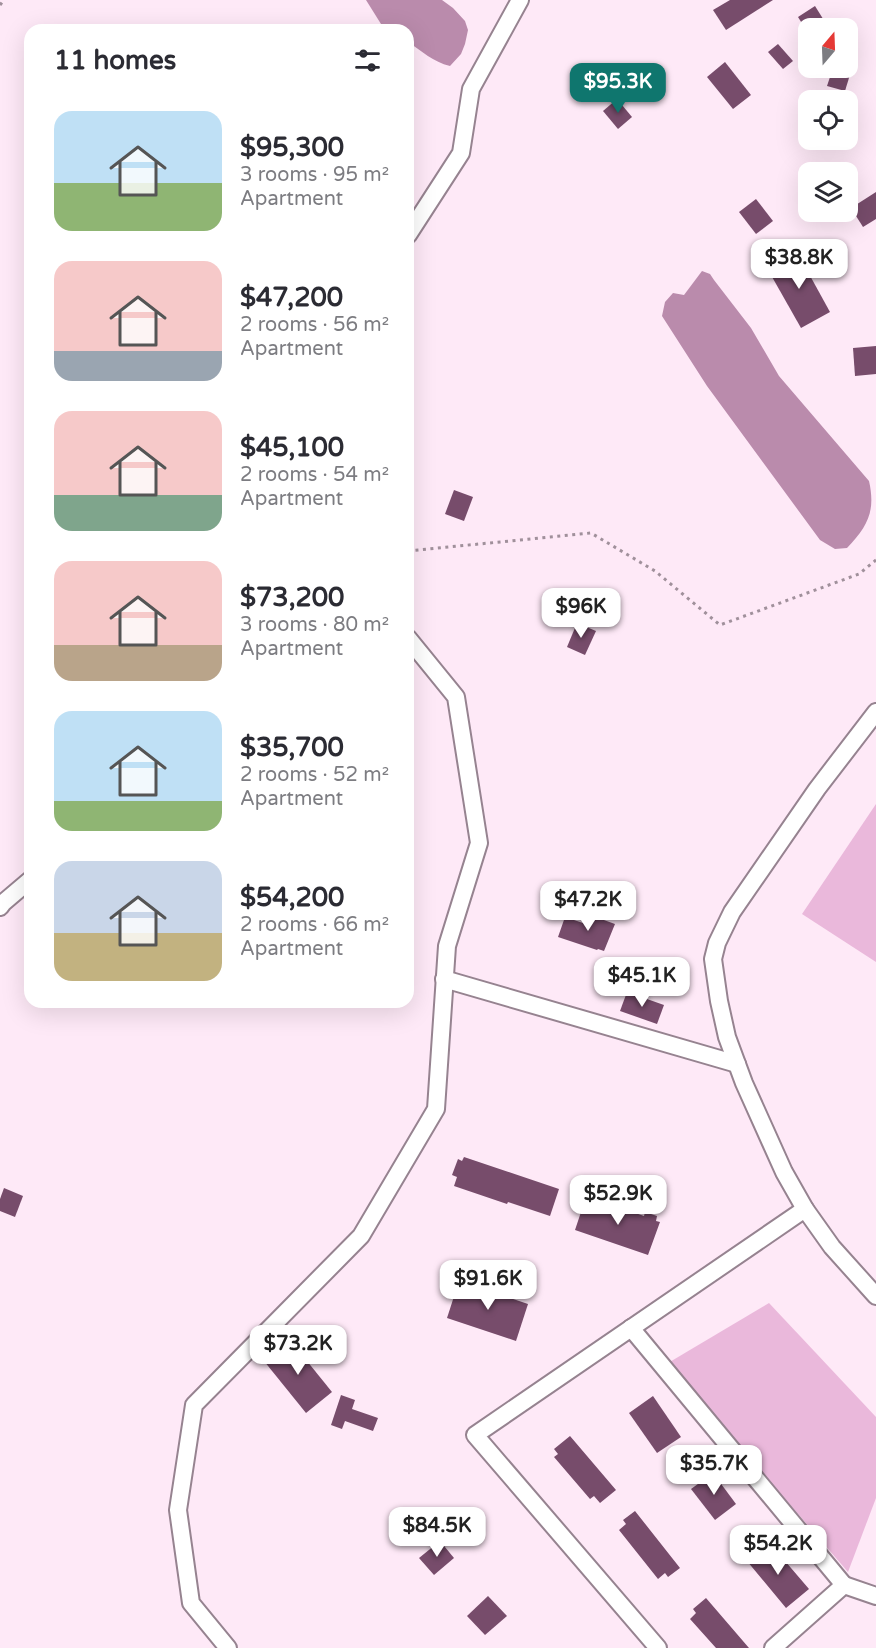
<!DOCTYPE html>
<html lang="en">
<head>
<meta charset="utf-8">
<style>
  :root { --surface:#fff; --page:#f2f2f3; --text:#2b2b33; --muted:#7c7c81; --accent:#0f766e }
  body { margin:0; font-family:"Varela Round",sans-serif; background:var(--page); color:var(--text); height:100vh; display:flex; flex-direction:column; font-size:22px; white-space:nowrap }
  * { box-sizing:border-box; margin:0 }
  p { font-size:20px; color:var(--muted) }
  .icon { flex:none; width:33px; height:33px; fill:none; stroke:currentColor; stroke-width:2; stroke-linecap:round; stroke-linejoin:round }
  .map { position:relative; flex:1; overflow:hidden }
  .side { position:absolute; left:24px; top:24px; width:390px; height:984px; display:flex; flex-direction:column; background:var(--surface); border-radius:18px; box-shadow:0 6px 24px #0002 }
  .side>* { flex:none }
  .needle { width:39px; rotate:19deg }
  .buttons { position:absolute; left:798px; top:18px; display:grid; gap:12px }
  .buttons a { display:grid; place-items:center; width:60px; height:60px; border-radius:12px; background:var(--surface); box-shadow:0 6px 24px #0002; font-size:30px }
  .price { position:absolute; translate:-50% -51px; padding:0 14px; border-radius:12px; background:#fff; color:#222; font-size:20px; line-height:39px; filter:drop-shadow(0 2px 3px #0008) }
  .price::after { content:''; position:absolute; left:50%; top:36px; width:18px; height:14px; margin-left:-9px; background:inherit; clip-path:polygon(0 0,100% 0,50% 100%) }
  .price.active { background:var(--accent); color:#fff }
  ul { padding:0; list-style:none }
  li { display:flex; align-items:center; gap:18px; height:150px; padding:0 30px }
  li span { display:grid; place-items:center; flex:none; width:168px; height:120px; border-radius:18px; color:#555 }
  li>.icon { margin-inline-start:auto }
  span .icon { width:72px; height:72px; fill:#fffc; stroke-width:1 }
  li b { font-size:26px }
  h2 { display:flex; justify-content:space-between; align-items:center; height:72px; padding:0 30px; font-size:26px }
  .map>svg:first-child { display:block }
</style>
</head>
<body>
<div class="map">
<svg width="876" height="1648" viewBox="0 0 876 1648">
  <rect width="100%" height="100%" fill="#fee9f7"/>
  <g fill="#eab8db">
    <polygon points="876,804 876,962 802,914"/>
    <polygon points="769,1303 876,1417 876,1498 848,1572 668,1363"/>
  </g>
  <g fill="#ba8bac">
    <path d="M 366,0 L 442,0 L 453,8 L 465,21 L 468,30 L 465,44 L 461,54 L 450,66 C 433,62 422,51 408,42 L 408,30 L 390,30 L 381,24 Z"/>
    <path d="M 702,271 L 710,274 L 714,280 L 751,328 L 779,376 L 869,481 C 876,512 867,527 847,548 L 835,549 L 820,540 L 707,386 L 662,316 L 665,302 L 673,293 L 684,295 Z"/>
  </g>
  <g fill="#774c6b">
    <polygon points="730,0 773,0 726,30 713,10"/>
    <polygon points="815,6 825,22 816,28 808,28 808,33 798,17"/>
    <polygon points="778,44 793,61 783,69 768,52"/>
    <polygon points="725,62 751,95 733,109 707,77"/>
    <polygon points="833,68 852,68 845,91 827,86"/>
    <polygon points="617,99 632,117 618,129 603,111"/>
    <polygon points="876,192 876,219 863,227 851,208"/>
    <polygon points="756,199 773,221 756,234 739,212"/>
    <polygon points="797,252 830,312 801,328 767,268"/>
    <polygon points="876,346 876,374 855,376 853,348"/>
    <polygon points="454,490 473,497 464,521 445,514"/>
    <polygon points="577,623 596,631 585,655 567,647"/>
    <polygon points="590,915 615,924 604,951 598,949 597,950 558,937 565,917 586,924"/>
    <polygon points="627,992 664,1005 657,1024 620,1011"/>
    <polygon points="464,1157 559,1189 550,1216 508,1202 507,1204 454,1186 457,1177 452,1175 458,1159 462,1161"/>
    <polygon points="4,1188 23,1196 15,1217 0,1211 0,1199"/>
    <polygon points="590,1197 644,1216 645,1212 657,1216 656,1221 660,1222 648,1255 575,1230 585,1200 588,1201"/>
    <polygon points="459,1281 528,1304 516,1341 447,1318"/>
    <polygon points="290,1340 332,1392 306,1413 264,1361"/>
    <polygon points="341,1395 355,1400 352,1409 378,1418 373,1431 345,1421 342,1429 331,1425"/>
    <polygon points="653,1396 681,1437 657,1453 629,1413"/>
    <polygon points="570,1436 616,1490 600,1503 594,1496 590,1499 554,1457 558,1454 554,1449"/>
    <polygon points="713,1473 736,1504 715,1520 691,1489"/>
    <polygon points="635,1511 680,1568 668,1577 665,1573 658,1579 619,1530 626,1524 623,1520"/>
    <polygon points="440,1541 454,1558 434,1575 419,1558"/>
    <polygon points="773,1547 809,1589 786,1608 747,1561 763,1548 767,1552"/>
    <polygon points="488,1596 507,1616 485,1635 467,1616"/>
    <polygon points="706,1598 749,1648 716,1648 690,1619 696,1613 693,1609"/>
  </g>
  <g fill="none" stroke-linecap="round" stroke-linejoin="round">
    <g stroke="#968390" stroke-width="20">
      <g id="street">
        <polyline points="408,235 461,153 471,89 520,0"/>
        <polyline points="876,712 817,789 732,912 717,943 713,959 719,1001 727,1037 744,1083 784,1172 805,1209 832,1247 876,1296"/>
        <polyline points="0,907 3,903 30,880"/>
        <polyline points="444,979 737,1064"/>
        <polyline points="631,1328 844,1585 773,1648"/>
        <polyline points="844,1585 876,1596"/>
        <polyline points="228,1648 191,1603 178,1510 194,1405 361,1236 436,1109 447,946 479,843 456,697 408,638"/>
        <polyline points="658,1648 475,1435 805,1209"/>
      </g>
    </g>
    <g stroke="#a0909b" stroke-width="3" stroke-dasharray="3 4.5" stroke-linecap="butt">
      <polyline points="0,5 4,0"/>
      <polyline points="408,551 591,533 655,571 720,625 859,574 876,560"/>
    </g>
    <use href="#street" stroke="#fff" stroke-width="16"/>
  </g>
</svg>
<div class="buttons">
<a><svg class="needle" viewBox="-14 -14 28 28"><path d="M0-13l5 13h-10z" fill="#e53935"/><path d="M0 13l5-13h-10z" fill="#7c7c81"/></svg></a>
<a><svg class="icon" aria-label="locate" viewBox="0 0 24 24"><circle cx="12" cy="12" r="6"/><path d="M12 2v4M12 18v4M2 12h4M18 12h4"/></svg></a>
<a><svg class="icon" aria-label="layers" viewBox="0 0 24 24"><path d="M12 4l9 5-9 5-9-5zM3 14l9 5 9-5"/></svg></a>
</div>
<b class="price active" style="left:618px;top:114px">$95.3K</b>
<b class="price" style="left:799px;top:290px">$38.8K</b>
<b class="price" style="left:581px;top:639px">$96K</b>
<b class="price" style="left:588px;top:932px">$47.2K</b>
<b class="price" style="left:642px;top:1008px">$45.1K</b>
<b class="price" style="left:618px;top:1226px">$52.9K</b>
<b class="price" style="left:488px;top:1311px">$91.6K</b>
<b class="price" style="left:298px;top:1376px">$73.2K</b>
<b class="price" style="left:714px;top:1496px">$35.7K</b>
<b class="price" style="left:437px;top:1558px">$84.5K</b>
<b class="price" style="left:778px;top:1576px">$54.2K</b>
<section class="side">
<h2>11 homes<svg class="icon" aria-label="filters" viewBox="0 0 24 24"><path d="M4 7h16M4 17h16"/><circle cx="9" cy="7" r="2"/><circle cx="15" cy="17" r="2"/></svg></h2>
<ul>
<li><span style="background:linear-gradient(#bfe0f5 60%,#8fb573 0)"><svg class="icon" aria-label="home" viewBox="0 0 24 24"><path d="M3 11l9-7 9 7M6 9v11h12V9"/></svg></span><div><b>$95,300</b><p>3 rooms · 95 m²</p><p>Apartment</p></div></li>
<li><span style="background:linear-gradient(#f6c9c9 75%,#9aa5b1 0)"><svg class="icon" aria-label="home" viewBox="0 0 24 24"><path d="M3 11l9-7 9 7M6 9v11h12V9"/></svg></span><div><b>$47,200</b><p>2 rooms · 56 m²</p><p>Apartment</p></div></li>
<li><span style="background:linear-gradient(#f6c9c9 70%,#7fa58c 0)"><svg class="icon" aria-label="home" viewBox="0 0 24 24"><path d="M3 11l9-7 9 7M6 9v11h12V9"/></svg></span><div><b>$45,100</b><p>2 rooms · 54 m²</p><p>Apartment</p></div></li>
<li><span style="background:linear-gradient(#f6c9c9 70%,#b9a48a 0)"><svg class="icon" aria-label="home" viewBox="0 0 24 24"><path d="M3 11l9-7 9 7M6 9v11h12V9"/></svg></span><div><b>$73,200</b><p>3 rooms · 80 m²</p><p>Apartment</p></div></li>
<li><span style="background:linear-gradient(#bfe0f5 75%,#8fb573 0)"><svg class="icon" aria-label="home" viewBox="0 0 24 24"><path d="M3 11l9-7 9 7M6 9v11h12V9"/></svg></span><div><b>$35,700</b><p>2 rooms · 52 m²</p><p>Apartment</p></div></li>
<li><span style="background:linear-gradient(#c9d6e8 60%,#c2b280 0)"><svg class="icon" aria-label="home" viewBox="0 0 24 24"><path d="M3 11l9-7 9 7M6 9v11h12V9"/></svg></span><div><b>$54,200</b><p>2 rooms · 66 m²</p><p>Apartment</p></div></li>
</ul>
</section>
</div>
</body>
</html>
